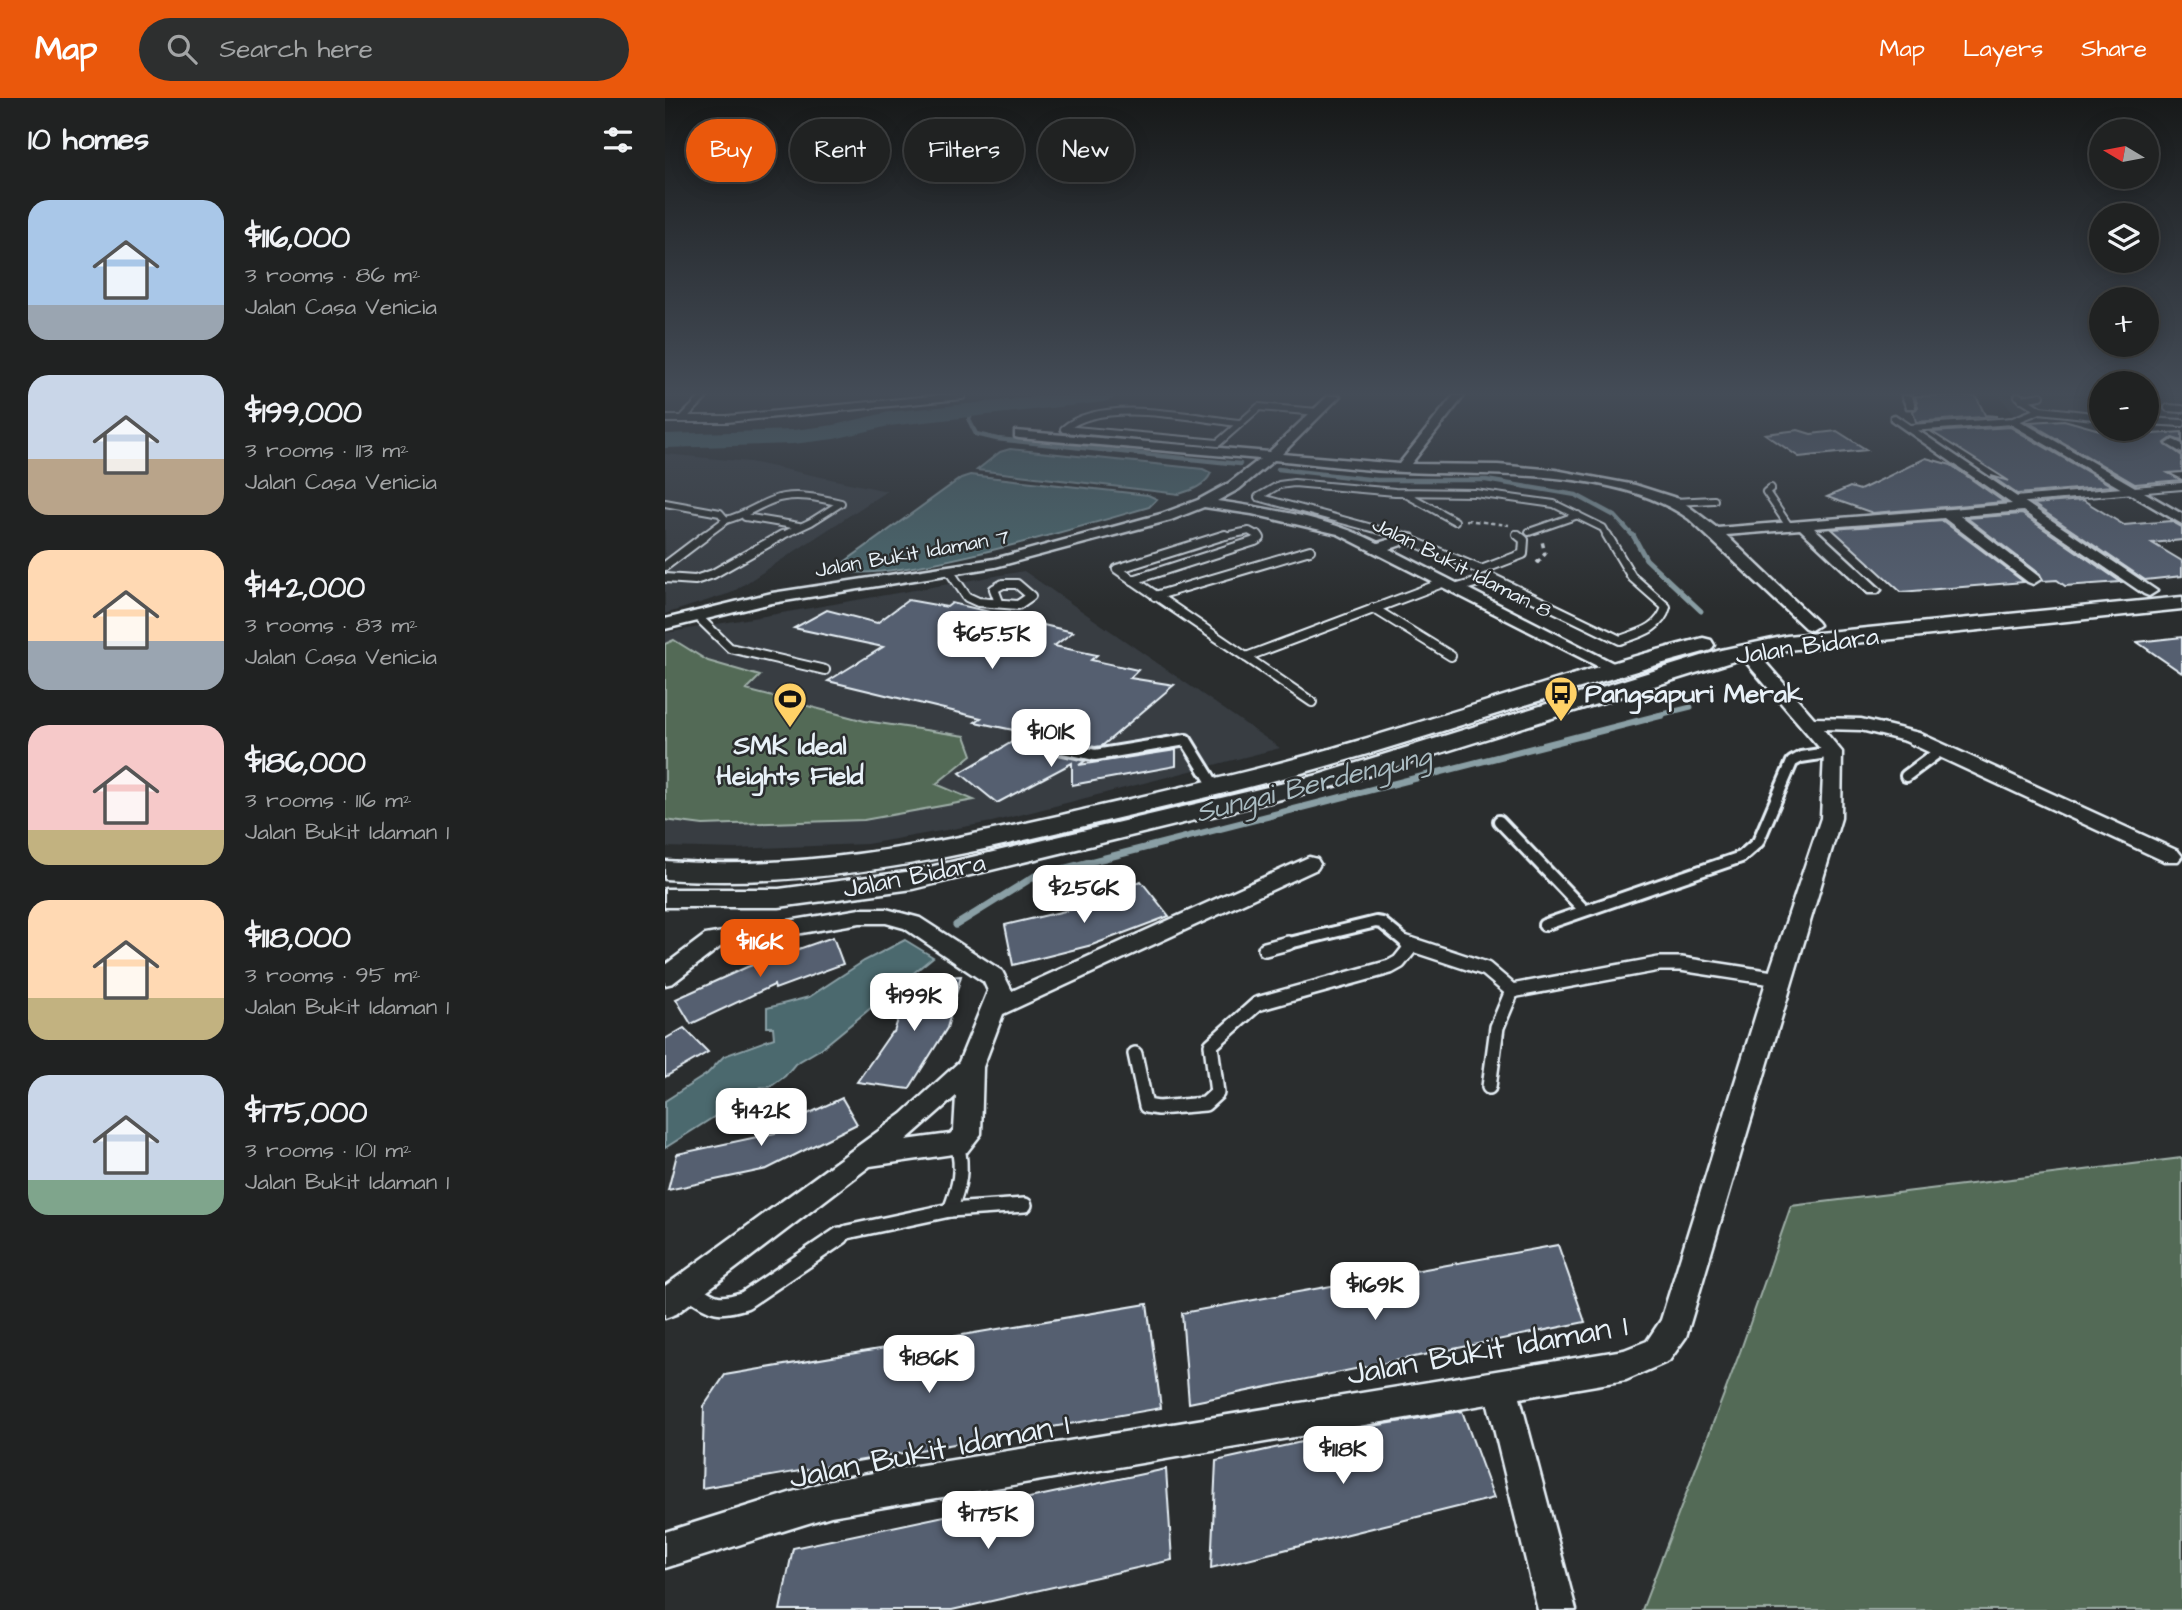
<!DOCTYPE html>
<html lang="en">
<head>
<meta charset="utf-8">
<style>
  :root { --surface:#202222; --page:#2d2f2f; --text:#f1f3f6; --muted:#a2a4a5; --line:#3d3f40; --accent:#ea580c }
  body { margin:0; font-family:"Architects Daughter",sans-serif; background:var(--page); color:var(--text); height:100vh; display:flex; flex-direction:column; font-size:26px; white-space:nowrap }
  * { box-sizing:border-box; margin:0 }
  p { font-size:23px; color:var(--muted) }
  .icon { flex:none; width:38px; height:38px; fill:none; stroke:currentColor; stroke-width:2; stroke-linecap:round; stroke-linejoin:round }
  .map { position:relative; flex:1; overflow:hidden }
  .details { display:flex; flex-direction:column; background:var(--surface); width:665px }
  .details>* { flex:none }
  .guide { position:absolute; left:21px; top:21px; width:665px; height:63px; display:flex; gap:14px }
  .needle { width:46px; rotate:280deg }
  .tools { position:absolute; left:1424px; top:21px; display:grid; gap:14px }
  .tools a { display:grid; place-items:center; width:70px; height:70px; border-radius:50%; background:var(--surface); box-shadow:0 4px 18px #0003,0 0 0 2px var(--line); font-size:35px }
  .price { position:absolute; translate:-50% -60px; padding:0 16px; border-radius:14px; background:#fff; color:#222; font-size:23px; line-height:46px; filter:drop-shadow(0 2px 4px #0008) }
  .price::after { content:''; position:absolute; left:50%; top:42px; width:21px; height:16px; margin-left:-10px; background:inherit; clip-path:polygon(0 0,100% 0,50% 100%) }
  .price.selected { background:var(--accent); color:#fff }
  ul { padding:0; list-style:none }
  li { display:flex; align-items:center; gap:21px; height:175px; padding:0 28px }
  li span { display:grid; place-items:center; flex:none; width:196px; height:140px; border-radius:21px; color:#555 }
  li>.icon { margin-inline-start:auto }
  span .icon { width:84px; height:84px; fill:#fffc; stroke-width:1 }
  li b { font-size:30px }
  h2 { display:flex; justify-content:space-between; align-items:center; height:84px; padding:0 28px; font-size:30px }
  .pill { padding:0 24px; border-radius:32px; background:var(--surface); box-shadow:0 4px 18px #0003,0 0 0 2px var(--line); font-size:24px; line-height:63px }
  .pill.selected { background:var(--accent); color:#fff }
  header { display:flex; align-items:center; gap:42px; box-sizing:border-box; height:98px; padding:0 35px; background:var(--accent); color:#fff }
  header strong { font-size:33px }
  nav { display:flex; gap:38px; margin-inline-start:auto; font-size:24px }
  .search { width:490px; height:63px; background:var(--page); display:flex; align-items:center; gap:18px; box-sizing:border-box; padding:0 24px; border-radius:38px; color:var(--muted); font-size:26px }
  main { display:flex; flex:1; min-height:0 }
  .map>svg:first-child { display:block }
</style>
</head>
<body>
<header>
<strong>Map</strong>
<div class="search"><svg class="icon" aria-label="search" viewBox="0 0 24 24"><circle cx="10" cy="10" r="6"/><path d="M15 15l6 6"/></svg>Search here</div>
<nav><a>Map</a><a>Layers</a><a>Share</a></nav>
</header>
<main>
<section class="details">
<h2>10 homes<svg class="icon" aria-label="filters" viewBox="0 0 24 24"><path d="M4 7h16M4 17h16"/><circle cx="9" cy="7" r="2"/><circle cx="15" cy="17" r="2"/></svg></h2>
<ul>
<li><span style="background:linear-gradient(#a9c7e8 75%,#9aa5b1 0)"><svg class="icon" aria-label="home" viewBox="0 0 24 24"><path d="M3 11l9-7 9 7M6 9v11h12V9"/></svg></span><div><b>$116,000</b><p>3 rooms · 86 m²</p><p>Jalan Casa Venicia</p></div></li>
<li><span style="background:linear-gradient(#c9d6e8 60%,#b9a48a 0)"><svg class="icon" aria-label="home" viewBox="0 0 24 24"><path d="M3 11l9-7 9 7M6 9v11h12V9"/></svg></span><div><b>$199,000</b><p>3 rooms · 113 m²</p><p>Jalan Casa Venicia</p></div></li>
<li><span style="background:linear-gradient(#ffd9b3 65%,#9aa5b1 0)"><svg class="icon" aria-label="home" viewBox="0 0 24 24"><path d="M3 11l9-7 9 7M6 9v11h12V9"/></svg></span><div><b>$142,000</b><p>3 rooms · 83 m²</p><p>Jalan Casa Venicia</p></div></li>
<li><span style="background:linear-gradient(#f6c9c9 75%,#c2b280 0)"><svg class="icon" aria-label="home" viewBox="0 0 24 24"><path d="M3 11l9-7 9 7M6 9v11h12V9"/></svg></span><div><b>$186,000</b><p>3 rooms · 116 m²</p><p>Jalan Bukit Idaman 1</p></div></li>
<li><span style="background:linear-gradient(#ffd9b3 70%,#c2b280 0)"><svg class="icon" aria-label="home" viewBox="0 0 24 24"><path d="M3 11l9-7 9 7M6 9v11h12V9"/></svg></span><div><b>$118,000</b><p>3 rooms · 95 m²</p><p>Jalan Bukit Idaman 1</p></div></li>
<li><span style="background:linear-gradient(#c9d6e8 75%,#7fa58c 0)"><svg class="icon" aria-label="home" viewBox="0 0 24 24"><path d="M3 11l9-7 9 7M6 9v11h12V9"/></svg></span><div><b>$175,000</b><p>3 rooms · 101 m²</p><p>Jalan Bukit Idaman 1</p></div></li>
</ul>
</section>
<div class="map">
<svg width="1517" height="1512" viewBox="0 0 1517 1512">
  <rect width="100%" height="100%" fill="#2a2d2e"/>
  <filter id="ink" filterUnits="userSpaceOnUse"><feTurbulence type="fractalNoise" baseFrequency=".0143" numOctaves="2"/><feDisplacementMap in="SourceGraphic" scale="14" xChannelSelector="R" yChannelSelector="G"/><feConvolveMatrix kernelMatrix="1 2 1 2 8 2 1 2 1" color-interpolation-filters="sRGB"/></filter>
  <g filter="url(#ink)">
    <g fill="#373c42">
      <polygon points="1335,298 1437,298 1437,324 1397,320 1354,323"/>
      <polygon points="1482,298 1517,298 1517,330 1482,327"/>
      <polygon points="0,356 85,364 222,393 66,495 0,516"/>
      <polygon points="359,473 615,650 327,724 202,746 70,751 0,749 0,535"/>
    </g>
    <g fill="#536a56" stroke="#9eaea7" stroke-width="2">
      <polygon points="9,542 43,563 95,578 81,592 200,623 300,638 307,657 271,686 309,702 199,722 38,727 0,722 0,546"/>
      <polygon points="1517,1060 1517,1512 977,1512 1075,1254 1126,1108"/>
    </g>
    <g fill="#4b696e" stroke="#8a9fa5" stroke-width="2">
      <path d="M 345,351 L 538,371 L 546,375 C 540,388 527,392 514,396 L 312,372 L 335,354 Z"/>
      <path d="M 305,377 L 483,397 L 492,401 L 484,409 C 435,423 205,493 171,470 L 296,380 Z"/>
      <polygon points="240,842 268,859 157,950 130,966 120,978 105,989 96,989 0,1050 0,1003 42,976 59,958 109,940 108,929 102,929 102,910 144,899 199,863"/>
    </g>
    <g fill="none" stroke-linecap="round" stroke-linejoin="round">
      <g stroke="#8a9fa5" stroke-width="4.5">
        <polyline points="307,313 304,322 311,336 332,341 575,366"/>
        <polyline points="613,371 712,382 821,382 911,397 950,418 969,439"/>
      </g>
      <g stroke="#8a9fa5" stroke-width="5">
        <polyline points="968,437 981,461 1036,513"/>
        <polyline points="990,618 1026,609"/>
      </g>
      <polyline stroke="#8a9fa5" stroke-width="7" points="291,827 370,778 997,617"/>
      <polygon fill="#4b696e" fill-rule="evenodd" points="380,298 450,298 446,302 439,304 224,328 169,341 128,346 0,350 0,336 128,332 169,327 224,314"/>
    </g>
    <g fill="#555f6f" stroke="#e8f1f8" stroke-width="2">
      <polygon points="1250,298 1311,298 1320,317 1332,318 1251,324 1248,313 1253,309"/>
      <polygon points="1399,322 1456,338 1517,334 1517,343 1507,340 1500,345 1517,358 1517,374 1503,375 1517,382 1470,386 1363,324"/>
      <polygon points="1345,329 1447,388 1352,396 1326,378 1344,383 1267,334"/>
      <polygon points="1133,332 1146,336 1172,333 1202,352 1134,359 1100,336"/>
      <polygon points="1261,360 1286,367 1339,404 1208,415 1162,399 1185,389 1195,392"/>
      <polygon points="1418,402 1459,427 1506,423 1517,429 1517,442 1487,445 1517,463 1517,478 1480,482 1368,406"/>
      <polygon points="1357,416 1456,484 1400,488 1392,482 1378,483 1375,476 1302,420"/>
      <polygon points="1278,423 1359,484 1236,494 1167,431"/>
      <polygon points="243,502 282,509 287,505 408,534 389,548 432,557 426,562 473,572 465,580 509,587 437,648 430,649 310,624 316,620 163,583 218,549 129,530 162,512 212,525"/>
      <polygon points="1517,539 1517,575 1472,544"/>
      <polygon points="347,644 352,648 420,663 414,667 511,652 511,668 407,687 407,665 332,705 295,675"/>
      <polygon points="476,783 504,818 427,847 348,867 340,827 417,809"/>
      <polygon points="168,839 178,866 110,891 109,887 26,926 11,901 82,869"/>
      <polygon points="296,878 282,930 244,991 192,984 226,935 229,934 246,881"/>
      <polygon points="19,930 43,954 0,979 0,941"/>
      <polygon points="177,1000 192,1026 102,1071 3,1092 12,1056 120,1033 121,1026"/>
      <polygon points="893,1147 920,1224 524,1305 517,1215"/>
      <polygon points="482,1206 496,1310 37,1390 39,1308 60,1277"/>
      <polygon points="797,1313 829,1400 546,1470 551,1363 714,1327"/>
      <polygon points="501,1371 507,1462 287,1512 115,1512 128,1450"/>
    </g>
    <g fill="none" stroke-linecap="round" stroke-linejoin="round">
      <g stroke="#e8f1f8" stroke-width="10">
        <g id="lane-far4">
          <polyline points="1353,298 1375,312 1437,319"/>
          <polyline points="1356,301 1376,298"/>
          <polyline points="1503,310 1517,311"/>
          <polyline points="0,321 62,321 297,298"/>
          <polyline points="17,321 40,298"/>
          <polyline points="1482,323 1517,325"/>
          <path d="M 574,325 C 527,320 437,299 399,331 L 553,345 L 594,309 L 653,314"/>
          <polyline points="1245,330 1348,323 1375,312"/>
          <polyline points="1106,390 1101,394 1124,428"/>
          <polyline points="739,395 790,423"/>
          <polyline points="1350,402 1517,388"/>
          <polyline points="1009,404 1049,402"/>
          <polyline points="0,405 55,415 61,422 38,439"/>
          <polyline points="80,419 134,428"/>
          <path d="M 61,422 C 79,418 91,408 108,402 C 129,394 155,400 176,405 L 146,424 L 114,439"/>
          <polyline points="864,434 913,417"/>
          <polyline points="851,436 855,439"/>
          <polyline points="555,439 584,433 595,439"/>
          <polyline points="740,439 593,399 614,387 629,385 730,394 810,395 889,406 938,430 943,439"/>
        </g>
      </g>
      <g stroke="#e8f1f8" stroke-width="12">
        <g id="lane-far3">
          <polyline points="733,437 816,472 858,456 859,442 853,437"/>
          <polyline points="0,468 41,437"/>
          <polyline points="285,474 302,499 313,504 353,507 366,498 352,486 338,486 329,491 334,504"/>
          <polyline points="0,480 30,482 48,476 117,437"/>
          <polyline points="468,482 647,604"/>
          <polyline points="468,482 452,471 560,437"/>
          <polyline points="468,482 590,443 595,440 593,437"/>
          <path d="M 793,490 L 827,480 L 955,542 C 975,535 995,531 1001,509 L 967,479 L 942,437"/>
          <polyline points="490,498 645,452"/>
          <polyline points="708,510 786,558"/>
          <polyline points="32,518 65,550 160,572"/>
          <polyline points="581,559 780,484"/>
        </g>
      </g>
      <g stroke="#e8f1f8" stroke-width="16">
        <g id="lane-far2">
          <polyline points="354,640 430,657 521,642 550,689"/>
          <polyline points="1241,678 1276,652"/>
          <polyline points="834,723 919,812"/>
          <polyline points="879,827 1076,759 1093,744 1127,664 1136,659 1168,654"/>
          <polyline points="616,847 711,824 717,825 744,847"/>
        </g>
      </g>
      <g stroke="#e8f1f8" stroke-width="18">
        <g id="lane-far1">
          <polyline points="742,845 821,871 847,893"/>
          <polyline points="600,851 623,845"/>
          <polyline points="847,893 994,866 1016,866 1114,881"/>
          <polyline points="470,956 481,1008 493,1010 540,1006 552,995 546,947 592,906 725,869 734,864 746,849"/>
          <polyline points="824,989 832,929 847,893"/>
          <path d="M 285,1112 C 294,1089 299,1071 292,1046"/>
          <polyline points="172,1140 182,1134 285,1112 360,1107"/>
        </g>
      </g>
      <g stroke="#e8f1f8" stroke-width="22">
        <path id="lane" d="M 25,1192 C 48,1207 52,1211 80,1202 L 175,1138"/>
      </g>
      <g stroke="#e8f1f8" stroke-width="5">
        <g id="street">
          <path d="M 663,298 L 675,298 L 617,356 L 734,366 L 788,298 L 799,298 L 746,366 L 833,367 L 890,372 L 970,387 L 1014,401 L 1052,430 L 1347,406 L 1226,322 L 1226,318 L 1230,317 L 1492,493 L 1484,498 L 1479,496 L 1358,413 L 1295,418 L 1373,478 L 1376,481 L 1368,486 L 1363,484 L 1279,420 L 1149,430 L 1213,489 L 1216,492 L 1213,495 L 1203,495 L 1135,431 L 1061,437 L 1152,524 L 1154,527 L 1146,532 L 1140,530 L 1024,421 C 951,369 824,378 738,374 C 695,372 652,366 609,362 L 574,391 L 552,403 C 606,411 664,420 713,445 L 743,436 L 748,437 L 748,443 L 725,451 L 958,570 L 950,575 L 944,574 L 673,436 L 587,416 L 539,409 L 506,422 L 330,469 L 107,505 L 0,531 L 0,521 L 107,495 L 329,461 L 496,416 L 533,402 L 564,385 L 595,361 L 354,340 L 350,339 L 350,333 L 604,354 Z"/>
          <polygon points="1237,298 1247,298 1250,310 1242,310"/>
          <polygon points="1344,321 1352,321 1517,416 1517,426 1344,325"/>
          <polygon points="1508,342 1517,346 1517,355 1502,346"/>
          <polygon points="1081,548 1087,549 1149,620 1196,621 1254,635 1513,753 1517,758 1513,763 1499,763 1240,643 1196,632 1158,631 1177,654 1176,720 1021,1239 1004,1263 961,1282 855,1300 911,1512 873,1512 823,1306 166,1418 0,1470 0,1434 166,1382 959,1252 982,1243 996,1222 1102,881 1156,720 1159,655 1075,557 1073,553"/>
          <path d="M 644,759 L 652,761 L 655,766 L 652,771 L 338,916 L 318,969 L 316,1036 L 302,1054 L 205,1068 L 11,1216 L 0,1220 L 0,1188 L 237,1016 L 294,964 L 323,893 L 319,884 L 239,830 L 221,825 L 195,825 L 55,849 L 8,885 L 0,887 L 0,867 L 40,837 L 195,811 L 221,811 L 255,820 L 337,873 L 347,893 ZM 291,998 L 289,1032 L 285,1036 L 241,1042 Z"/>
        </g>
      </g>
      <g stroke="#e8f1f8" stroke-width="5">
        <g id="secondary">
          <polygon points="1517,499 1517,511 1122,552 1069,563 670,688 248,791 114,809 0,809 0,791 114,791 248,773 653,677 1056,552 1122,538"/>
          <path d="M 1038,540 L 1046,542 L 1049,547 L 1046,552 C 915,587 788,632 658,669 C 576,693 493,710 411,730 C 271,763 145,791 0,781 L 0,763 C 138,773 264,747 397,717 C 495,694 593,673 689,644 C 805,610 920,570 1038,540 Z"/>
        </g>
      </g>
      <polyline stroke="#e8f1f8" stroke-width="2.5" stroke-dasharray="4.5 3.5" stroke-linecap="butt" points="801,422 844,427"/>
      <polyline stroke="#e8f1f8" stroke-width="3.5" stroke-dasharray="5 4.5" stroke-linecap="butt" points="872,465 880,456 877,443"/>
      <use href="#lane-far4" stroke="#2a2d2e" stroke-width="6"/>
      <use href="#lane-far3" stroke="#2a2d2e" stroke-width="8"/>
      <use href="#lane-far2" stroke="#2a2d2e" stroke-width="10"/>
      <use href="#lane-far1" stroke="#2a2d2e" stroke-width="13"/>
      <use href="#lane" stroke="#2a2d2e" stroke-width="17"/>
      <use href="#street" fill="#2a2d2e" fill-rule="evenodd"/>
      <use href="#secondary" fill="#2a2d2e" fill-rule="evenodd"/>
    </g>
  </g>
  <linearGradient id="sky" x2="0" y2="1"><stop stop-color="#171919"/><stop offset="0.58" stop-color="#444c57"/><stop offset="1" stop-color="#444c57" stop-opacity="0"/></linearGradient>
  <rect width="1517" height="510" fill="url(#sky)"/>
  <defs>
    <g id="bus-pin" transform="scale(1.75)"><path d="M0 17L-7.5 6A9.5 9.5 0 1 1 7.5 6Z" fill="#ffd166" stroke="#2a2d2e"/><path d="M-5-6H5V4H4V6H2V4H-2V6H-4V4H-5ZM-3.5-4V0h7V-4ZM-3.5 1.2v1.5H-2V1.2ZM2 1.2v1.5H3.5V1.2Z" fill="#111"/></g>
    <g id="stadium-pin" transform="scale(1.75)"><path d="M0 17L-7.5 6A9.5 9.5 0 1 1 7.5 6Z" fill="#ffd166" stroke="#2a2d2e"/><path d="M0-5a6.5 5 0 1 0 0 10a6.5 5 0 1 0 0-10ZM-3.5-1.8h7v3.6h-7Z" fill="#111"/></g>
  </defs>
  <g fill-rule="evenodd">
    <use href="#bus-pin" x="896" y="595"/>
    <use href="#stadium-pin" x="125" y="601"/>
  </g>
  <g text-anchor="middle" stroke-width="5" stroke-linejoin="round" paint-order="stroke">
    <g font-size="21" fill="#e8f1f8" stroke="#2a2d2e">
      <text transform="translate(247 455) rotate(-10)" y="7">Jalan Bukit Idaman 7</text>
      <text transform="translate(797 469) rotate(27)" y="7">Jalan Bukit Idaman 8</text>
    </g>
    <g font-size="26" fill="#e8f1f8" stroke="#2a2d2e">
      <text transform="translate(1142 547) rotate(-8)" y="9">Jalan Bidara</text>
      <text transform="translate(249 777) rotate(-11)" y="9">Jalan Bidara</text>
    </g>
    <g font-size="26" font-weight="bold" fill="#e8f1f8" stroke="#2a2d2e" text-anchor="start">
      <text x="920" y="604">Pangsapuri Merak</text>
      <text x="125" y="656" text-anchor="middle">SMK Ideal<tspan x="125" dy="30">Heights Field</tspan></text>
    </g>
    <g font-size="28" font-style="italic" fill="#a9bbc1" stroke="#2a2d2e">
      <text transform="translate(648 685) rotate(-14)" y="10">Sungai Berdengung</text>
    </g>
    <g font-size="32" fill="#e8f1f8" stroke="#2a2d2e">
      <text transform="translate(822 1251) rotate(-10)" y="11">Jalan Bukit Idaman 1</text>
      <text transform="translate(264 1352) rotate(-11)" y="11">Jalan Bukit Idaman 1</text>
    </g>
  </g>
</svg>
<div class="tools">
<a><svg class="needle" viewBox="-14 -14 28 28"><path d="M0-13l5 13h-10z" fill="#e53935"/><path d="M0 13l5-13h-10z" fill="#a2a4a5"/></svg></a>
<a><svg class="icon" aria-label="layers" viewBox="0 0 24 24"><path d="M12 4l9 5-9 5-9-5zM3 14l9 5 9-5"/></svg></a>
<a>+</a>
<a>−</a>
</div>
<b class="price" style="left:327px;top:573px">$65.5K</b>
<b class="price" style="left:386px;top:671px">$101K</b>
<b class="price" style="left:419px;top:827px">$256K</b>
<b class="price selected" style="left:95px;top:881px">$116K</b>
<b class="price" style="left:249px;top:935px">$199K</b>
<b class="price" style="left:96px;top:1050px">$142K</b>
<b class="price" style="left:710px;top:1224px">$169K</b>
<b class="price" style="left:264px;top:1297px">$186K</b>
<b class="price" style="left:678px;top:1388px">$118K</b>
<b class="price" style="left:323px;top:1453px">$175K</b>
<div class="guide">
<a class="pill selected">Buy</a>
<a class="pill">Rent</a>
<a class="pill">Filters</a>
<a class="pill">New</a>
</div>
</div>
</main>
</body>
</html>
